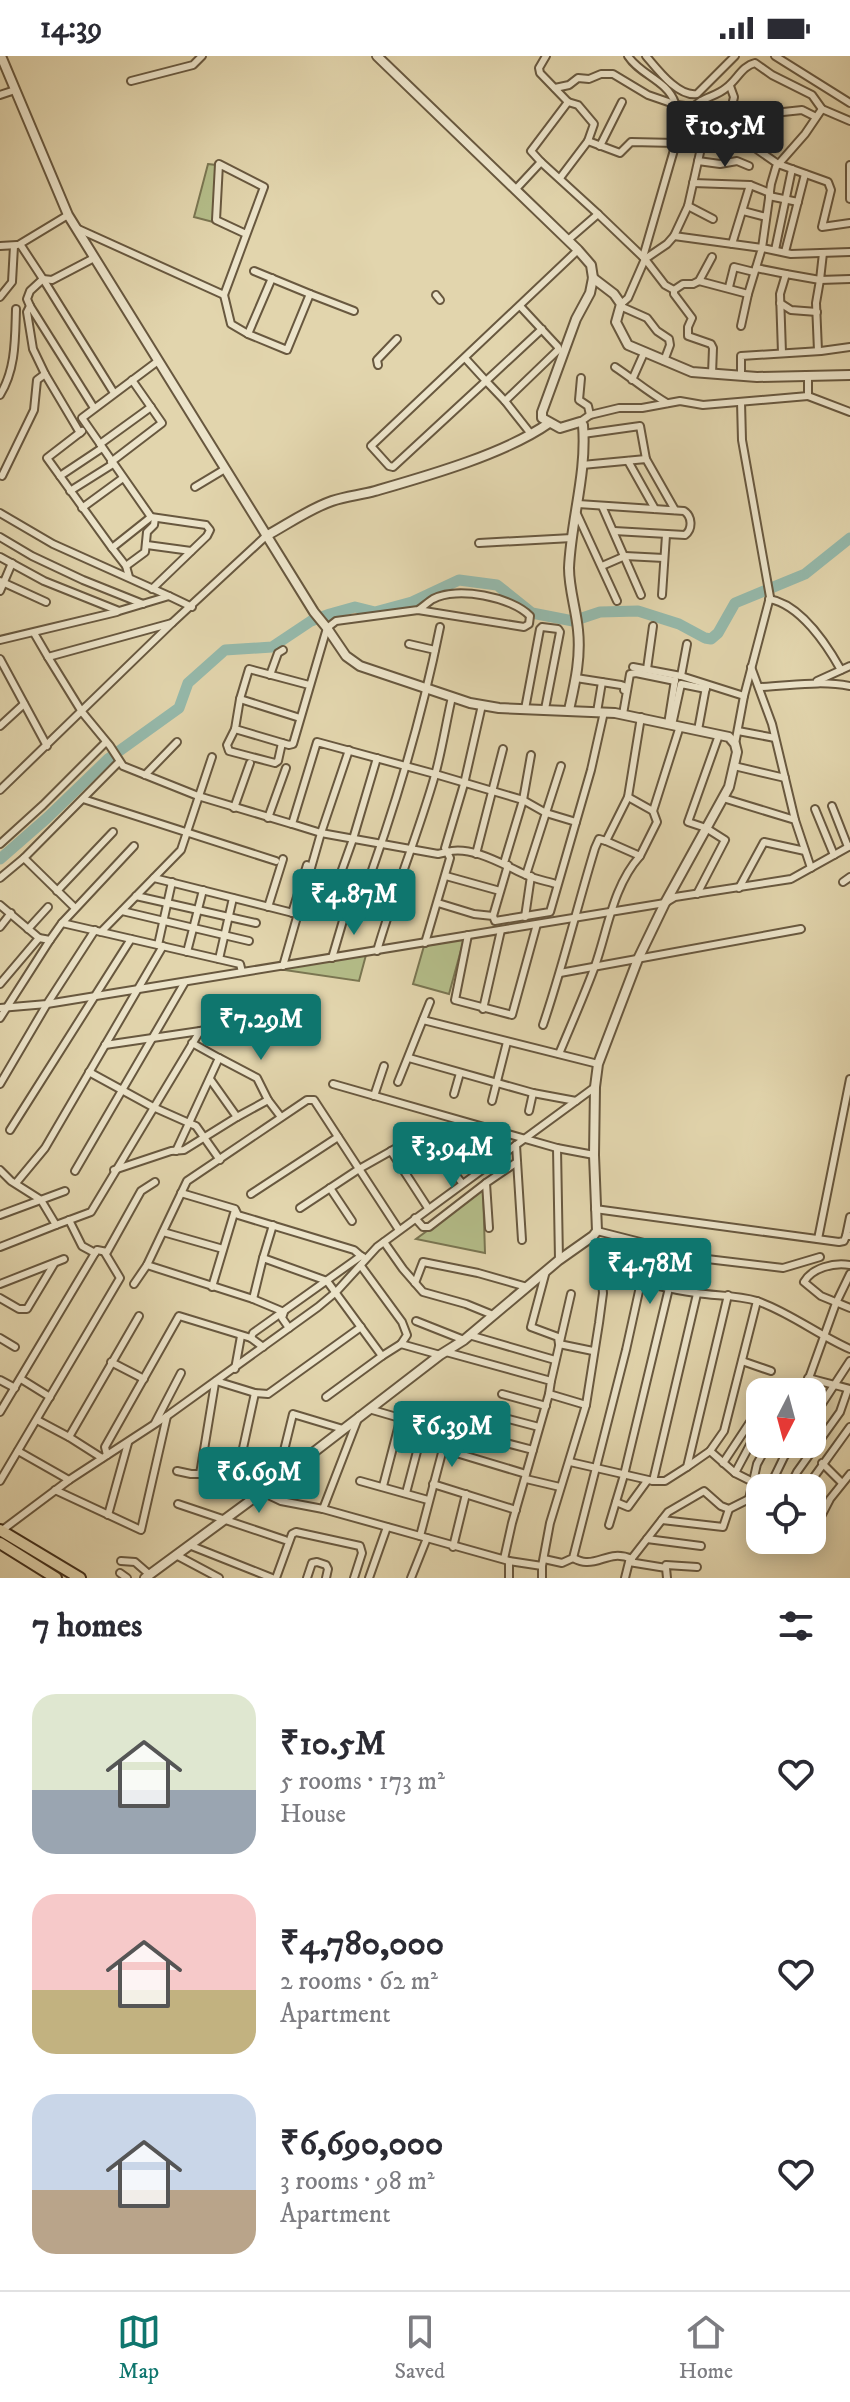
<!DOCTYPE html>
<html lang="en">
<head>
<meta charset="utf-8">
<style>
  :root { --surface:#fff; --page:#f2f2f3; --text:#2b2b33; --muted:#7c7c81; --line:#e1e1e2; --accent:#0f766e }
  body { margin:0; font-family:"IM FELL DW Pica",serif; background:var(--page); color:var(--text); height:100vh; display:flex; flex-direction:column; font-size:30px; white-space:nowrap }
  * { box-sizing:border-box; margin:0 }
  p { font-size:26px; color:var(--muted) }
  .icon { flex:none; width:44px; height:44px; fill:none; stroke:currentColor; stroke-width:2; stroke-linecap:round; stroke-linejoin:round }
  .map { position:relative; height:1522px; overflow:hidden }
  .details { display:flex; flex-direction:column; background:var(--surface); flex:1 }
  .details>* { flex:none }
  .needle { width:52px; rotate:186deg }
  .buttons { position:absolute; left:746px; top:1322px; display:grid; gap:16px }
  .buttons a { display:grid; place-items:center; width:80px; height:80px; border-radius:16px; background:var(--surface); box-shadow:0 4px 20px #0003; font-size:40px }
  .price { position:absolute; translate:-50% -68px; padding:0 18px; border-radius:8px; background:var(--accent); color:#fff; font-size:26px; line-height:52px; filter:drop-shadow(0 2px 4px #0008) }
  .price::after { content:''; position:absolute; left:50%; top:48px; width:24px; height:18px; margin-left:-12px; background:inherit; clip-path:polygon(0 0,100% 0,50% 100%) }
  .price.on { background:#222; color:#fff }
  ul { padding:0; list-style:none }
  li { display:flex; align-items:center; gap:24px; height:200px; padding:0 32px }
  li span { display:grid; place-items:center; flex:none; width:224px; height:160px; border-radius:24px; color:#555 }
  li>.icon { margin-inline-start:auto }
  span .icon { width:96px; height:96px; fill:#fffc; stroke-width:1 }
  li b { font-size:34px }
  h2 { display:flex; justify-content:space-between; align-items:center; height:96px; padding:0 32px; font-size:34px }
  .status { display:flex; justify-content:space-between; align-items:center; height:56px; padding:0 40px; background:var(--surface); direction:ltr }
  .status svg { height:22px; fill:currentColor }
  .tabs { display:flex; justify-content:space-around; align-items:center; height:112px; border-top:2px solid var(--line); background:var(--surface); font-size:22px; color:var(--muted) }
  .tabs a { display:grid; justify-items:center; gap:4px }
  .tabs .on { color:var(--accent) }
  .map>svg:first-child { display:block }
</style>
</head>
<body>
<div class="status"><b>14:39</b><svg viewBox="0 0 49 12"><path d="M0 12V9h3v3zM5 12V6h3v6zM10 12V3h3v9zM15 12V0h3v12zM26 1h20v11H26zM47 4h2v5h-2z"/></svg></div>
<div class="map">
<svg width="850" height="1522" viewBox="0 0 850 1522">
  <rect width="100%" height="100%" fill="#e2d5ad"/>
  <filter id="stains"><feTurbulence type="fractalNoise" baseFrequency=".0025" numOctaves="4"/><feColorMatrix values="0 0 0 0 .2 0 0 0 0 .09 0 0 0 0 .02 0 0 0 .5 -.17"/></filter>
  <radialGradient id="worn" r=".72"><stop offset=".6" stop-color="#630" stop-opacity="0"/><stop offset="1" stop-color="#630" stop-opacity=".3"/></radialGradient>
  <g fill="#b4bd89" stroke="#7a7652" stroke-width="2">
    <polygon points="208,108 216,109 213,166 194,161"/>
    <polygon points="464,883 449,938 413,928 424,890"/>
    <polygon points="366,899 359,925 278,913"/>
    <polygon points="483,1134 485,1197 416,1183"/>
  </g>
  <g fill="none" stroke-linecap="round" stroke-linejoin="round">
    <polyline stroke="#95b9ab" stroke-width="11" points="0,803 47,762 108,703 179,652 188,627 225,594 272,591 311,565 330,558 355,551 375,556 412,546 459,524 497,529 532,557 573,565 600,556 638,555 679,568 705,582 711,583 718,577 735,547 805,518 850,482"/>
    <g stroke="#68583f" stroke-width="10">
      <g id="minor">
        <path d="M 628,0 C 640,19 667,24 675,47"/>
        <path d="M 646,0 C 658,14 678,41 697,38 L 735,0"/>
        <polyline points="775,0 850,47"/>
        <polyline points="131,25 193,9 202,0"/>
        <polyline points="555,32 569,29 578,22 589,23 601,18 613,18 648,39 677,49 725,55 735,66"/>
        <polyline points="0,39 15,34"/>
        <polyline points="568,46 578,49 594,68 588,85"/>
        <path d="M 693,52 C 701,41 716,41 726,32 C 737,24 742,10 755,7 L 772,19 L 812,39 L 822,53 L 850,65"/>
        <polyline points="822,53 805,78 776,111 771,128 762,192 791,198 850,196"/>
        <polyline points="730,58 734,41 730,30"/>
        <polyline points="725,71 778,108 828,126 831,134 822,171 850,167"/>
        <polyline points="600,90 622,46"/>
        <polyline points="698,105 720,108 737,105 749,110"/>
        <polyline points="541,106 598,158"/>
        <polyline points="850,109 850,143"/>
        <polyline points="560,122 588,85 620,97 631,86 676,87 710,80"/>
        <polyline points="693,127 750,129"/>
        <polyline points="515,134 541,106 531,95 568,46 540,17 539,12 546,0"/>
        <polyline points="769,140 798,146"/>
        <polyline points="688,150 713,163"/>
        <polyline points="743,155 766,161"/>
        <polyline points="68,159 20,188 43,223 30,235 27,243 30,250 27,256 33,293 45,318 80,377"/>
        <polyline points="76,172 224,239 264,131 219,108 216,164 246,178"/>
        <polyline points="674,180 762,192 748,238 699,225"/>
        <polyline points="568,184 598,158 645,203 665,229 674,234 674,238 692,262 688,271 688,280 711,288 713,292 712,318"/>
        <polyline points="732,188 750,129 770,137"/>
        <polyline points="0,190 17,189"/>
        <polyline points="775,194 792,113"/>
        <polyline points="785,196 805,118"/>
        <polyline points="823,197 820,224 850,223"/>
        <polyline points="643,201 676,87"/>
        <polyline points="756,212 786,218"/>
        <polyline points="43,223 114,337"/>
        <polyline points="43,223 52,224 94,202"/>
        <polyline points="729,231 734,211 754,216"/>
        <polyline points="674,234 683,228 693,228 699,225 712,201"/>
        <polyline points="310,238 354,255"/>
        <polyline points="224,239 231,268 248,278 287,294 310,238 254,215"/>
        <polyline points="436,239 440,244"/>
        <polyline points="0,241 12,226 14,190"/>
        <polyline points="780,247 791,254 817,256"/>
        <polyline points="621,248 628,242 645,203 667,188 674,180 688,150 701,92 710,80 745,60 802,54 816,61"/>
        <polyline points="30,250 94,352"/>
        <polyline points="520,250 558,291 558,294 505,345 486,325 542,273"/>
        <polyline points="620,250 647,262 657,275 669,283 670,289 664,305"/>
        <polyline points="741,270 748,238"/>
        <polyline points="248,278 272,222"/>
        <polyline points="782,297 780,238 786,218 820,224 816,247 818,295"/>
        <polyline points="465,302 486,325 393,411 389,410 371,390 578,194"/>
        <polyline points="378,309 377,304 397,283"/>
        <path d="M 615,311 C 633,323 648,336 667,347"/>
        <polyline points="741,320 741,300 821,295 850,291"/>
        <polyline points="581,322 579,344 588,350 590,359"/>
        <polyline points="632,324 644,297"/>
        <path d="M 0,339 C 16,313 15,283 16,253"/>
        <polyline points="808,340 850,356"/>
        <polyline points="505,345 531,378"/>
        <polyline points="741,346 742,384 770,541 744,640"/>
        <polyline points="580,366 590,359 619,352 642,352 680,345 703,349 808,340 808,321"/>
        <polyline points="82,375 47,402 112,492"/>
        <polyline points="583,378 640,370 646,403"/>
        <polyline points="100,388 151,351"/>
        <polyline points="628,405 655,453"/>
        <polyline points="111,406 162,367 132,324"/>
        <polyline points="582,409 646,403 675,454"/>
        <polyline points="2,420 34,354 37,324 45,318"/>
        <polyline points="60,420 102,392"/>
        <polyline points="195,431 225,413"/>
        <polyline points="70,435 113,408"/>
        <path d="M 578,448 L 684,455 C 692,460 693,473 685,479 L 614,475"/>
        <polyline points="602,450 641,539"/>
        <polyline points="82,452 123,422"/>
        <polyline points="0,457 53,488 169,540"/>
        <polyline points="577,458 617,545"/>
        <polyline points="151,461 206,469 210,474 207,480 152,533"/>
        <polyline points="0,481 32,500 83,524 143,548"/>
        <polyline points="479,487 572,482"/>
        <polyline points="147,489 191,495"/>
        <polyline points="0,501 44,525 119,555 169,540 192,551"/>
        <polyline points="126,510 145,496 147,476 154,469 155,462"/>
        <polyline points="602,510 625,500 664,502"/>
        <polyline points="129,521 126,510 112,492 151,461 82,362 158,305"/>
        <polyline points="0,525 46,546"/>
        <polyline points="0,535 12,507"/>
        <polyline points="662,539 666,479"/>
        <path d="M 769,543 C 800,548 827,589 841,614"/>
        <polyline points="172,567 48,601 82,656 110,690 123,710 198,740 292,768"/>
        <polyline points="34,577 48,601"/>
        <polyline points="0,584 117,556"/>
        <polyline points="409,588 435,594"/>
        <polyline points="0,603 47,690"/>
        <polyline points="633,611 681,620 744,640 735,688"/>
        <polyline points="751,611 772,668 795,764"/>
        <polyline points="647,613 653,570"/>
        <polyline points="270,619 278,597 283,594"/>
        <polyline points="681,620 687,588"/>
        <polyline points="576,622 621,629 624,630 624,634"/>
        <polyline points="817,625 850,610"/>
        <path d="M 309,629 L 249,613 L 240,643 L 235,673 L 289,689 L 293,688 L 327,572 L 336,565 L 418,554 L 524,571 L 529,568 L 530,560 C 512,541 457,530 433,543 C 428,546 423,551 418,554"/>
        <path d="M 759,631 C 790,630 819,624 850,630"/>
        <polyline points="240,643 300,662"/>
        <path d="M 482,649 L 464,728 L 445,792 L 447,796 C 471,789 504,809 526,819 C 535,823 546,825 556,828"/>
        <polyline points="525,653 540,573 542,571 558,573 560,576 545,653"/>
        <polyline points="597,656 602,626"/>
        <polyline points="623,658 630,618 636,617 675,625"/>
        <polyline points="668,668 675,624"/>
        <polyline points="672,669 681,628 706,633"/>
        <polyline points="0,670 24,648"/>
        <polyline points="235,673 227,689 229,695 275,707 278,705 282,687"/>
        <polyline points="698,674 706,631"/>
        <polyline points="738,675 775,682"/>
        <polyline points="734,710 785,722"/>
        <polyline points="145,719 177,686"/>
        <polyline points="0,734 172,567 266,480"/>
        <polyline points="628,741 653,755"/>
        <polyline points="723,742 795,764 811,812"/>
        <polyline points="83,743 276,805"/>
        <polyline points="832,750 848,791"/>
        <polyline points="234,752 250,707"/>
        <polyline points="815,753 834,799"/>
        <polyline points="268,762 286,712"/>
        <polyline points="576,766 591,714 604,656"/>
        <polyline points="606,785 640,800 657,766 653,755 680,670"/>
        <polyline points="0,788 43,749 106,686"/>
        <polyline points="476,798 503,693"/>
        <polyline points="24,802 74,851"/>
        <polyline points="504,807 523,744 531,699"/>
        <polyline points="526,819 561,710"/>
        <polyline points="446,820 500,835"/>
        <polyline points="0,822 24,802 119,706"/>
        <polyline points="154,822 297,858"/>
        <polyline points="843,826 850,821"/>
        <polyline points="739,832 764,786 805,795"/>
        <polyline points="57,835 113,776"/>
        <polyline points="697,838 725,784 706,772 688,766 719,679"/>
        <polyline points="136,840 256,867"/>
        <path d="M 391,847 L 359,850 C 393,759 421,666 440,571"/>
        <polyline points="0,849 39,882 0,928"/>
        <polyline points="268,851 283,803"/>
        <polyline points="328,853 353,783 377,702"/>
        <polyline points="122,855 249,885"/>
        <polyline points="298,856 359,850"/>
        <polyline points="292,857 307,809"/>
        <polyline points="493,860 508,809"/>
        <polyline points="525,861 531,820"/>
        <polyline points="62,867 134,790"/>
        <polyline points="0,871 11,857"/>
        <polyline points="28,873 48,851"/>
        <polyline points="101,876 181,794 212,701"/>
        <polyline points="468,879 455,944 512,959 537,868"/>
        <polyline points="39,882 50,884 62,867 240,908 242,916"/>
        <polyline points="425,887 450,802 447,796 438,798 321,777 292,768 317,686 435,718 523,744 546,757 576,766 550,856 495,865 493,860 474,858 438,847"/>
        <polyline points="158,889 172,826"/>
        <path d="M 377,895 C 394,836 418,779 435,719 C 442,694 446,667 452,641"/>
        <polyline points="187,896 203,834"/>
        <polyline points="332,902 347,851"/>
        <polyline points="219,903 233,842"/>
        <polyline points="283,910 321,777 349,694"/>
        <polyline points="560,917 801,873"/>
        <polyline points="0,952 47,948 665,847 675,841 791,823 850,790"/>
        <polyline points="483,953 501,874"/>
        <polyline points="0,962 50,884"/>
        <polyline points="423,964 598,1008"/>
        <path d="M 543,969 C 563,910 577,851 595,792 L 599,783 L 606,785 L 628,741 L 641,661"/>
        <polyline points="105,989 200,975"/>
        <path d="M 559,998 C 571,969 584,940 595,910 C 608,873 613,830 640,800"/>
        <polyline points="219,1002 257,1022 268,1044"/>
        <polyline points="409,1002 533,1037 576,1045"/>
        <polyline points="89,1016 153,1051 189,1067 219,1002 192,987"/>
        <polyline points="210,1023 237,1061 268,1044 281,1061"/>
        <polyline points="398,1026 430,946"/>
        <polyline points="0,1028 47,948 95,874"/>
        <polyline points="333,1028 557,1092 594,1099"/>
        <polyline points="454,1038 460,1017"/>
        <polyline points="374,1040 384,1010"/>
        <polyline points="492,1045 507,986"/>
        <polyline points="529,1055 533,1037"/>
        <polyline points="10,1074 131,883"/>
        <polyline points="478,1082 493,1105"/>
        <polyline points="516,1089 522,1184"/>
        <polyline points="557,1092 559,1204"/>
        <polyline points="176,1095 189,1067 196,1070 220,1104"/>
        <polyline points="391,1095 423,1078 462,1127"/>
        <polyline points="0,1114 11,1125 41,1144 56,1169 91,1156 200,975 235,968"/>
        <polyline points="114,1114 171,1095 184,1094 237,1061"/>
        <polyline points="75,1115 185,926"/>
        <polyline points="16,1127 45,1092 163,890"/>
        <polyline points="330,1132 352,1165"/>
        <polyline points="181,1137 235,1153 238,1159 354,1194 361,1200"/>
        <polyline points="251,1138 338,1081"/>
        <polyline points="300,1152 359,1113 391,1095 428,1152"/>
        <polyline points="595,1153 839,1186 844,1185 846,1180 850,1180"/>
        <polyline points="0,1159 65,1135"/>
        <polyline points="415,1162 423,1171 429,1171 486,1127"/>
        <polyline points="69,1164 82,1190 95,1197"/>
        <polyline points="489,1172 486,1127 517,1106"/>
        <polyline points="597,1175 707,1203 783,1212 820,1201"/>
        <polyline points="163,1176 223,1193"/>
        <polyline points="846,1180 850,1161"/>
        <polyline points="818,1183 850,1023"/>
        <polyline points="384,1186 403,1213 423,1236 466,1248 493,1259"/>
        <polyline points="0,1191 56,1169"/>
        <polyline points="263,1202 273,1169"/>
        <polyline points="147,1209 253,1243 284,1256 282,1262 289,1272"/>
        <path d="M 850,1209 C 834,1206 812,1212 804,1226 L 821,1240 L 850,1252"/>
        <polyline points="361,1210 402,1266 407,1279 401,1288"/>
        <path d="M 601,1214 C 632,1223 664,1233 696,1237 C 717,1240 737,1239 757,1245 C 789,1256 818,1279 850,1293"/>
        <polyline points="546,1215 531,1271 558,1281 559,1288 593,1295"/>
        <polyline points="415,1227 423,1206 478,1217 527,1231"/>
        <polyline points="0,1228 64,1203"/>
        <polyline points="134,1228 147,1209 187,1125 307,1044 314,1044 399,1174"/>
        <polyline points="212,1231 235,1154"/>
        <polyline points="0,1242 19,1253 27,1253 54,1208"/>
        <polyline points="253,1243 263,1202 327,1225 382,1300 401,1288 440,1299"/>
        <polyline points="416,1265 464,1284"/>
        <polyline points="469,1279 555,1304"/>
        <polyline points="0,1282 15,1291"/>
        <polyline points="263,1291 251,1282 253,1277 361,1200 363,1201"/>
        <polyline points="446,1296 551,1325 549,1338 512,1467 504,1503"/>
        <polyline points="742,1305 771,1315"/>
        <polyline points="111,1306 144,1323"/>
        <polyline points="235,1313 241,1280"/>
        <polyline points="808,1322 850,1333"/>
        <polyline points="21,1323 50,1341"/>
        <polyline points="0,1324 15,1332"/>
        <polyline points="216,1325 255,1337 268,1338 361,1271"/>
        <polyline points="551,1325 571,1238"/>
        <polyline points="804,1336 836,1247 850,1218"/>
        <polyline points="502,1338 546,1350"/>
        <polyline points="549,1338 586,1349"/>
        <polyline points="326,1341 382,1300"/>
        <polyline points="369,1353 424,1369 406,1437"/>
        <polyline points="0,1356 95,1197 97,1194 107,1196 141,1135 155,1126"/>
        <polyline points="812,1363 850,1305"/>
        <polyline points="37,1364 69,1381 102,1402"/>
        <polyline points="155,1367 181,1317"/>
        <polyline points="479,1380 533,1394"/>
        <polyline points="69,1381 139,1260"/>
        <polyline points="443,1393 449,1371 479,1380 486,1357 539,1371"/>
        <polyline points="18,1395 69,1424"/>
        <polyline points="710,1395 735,1417"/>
        <polyline points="107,1399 105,1391 179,1260 251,1282"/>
        <polyline points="570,1406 653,1425 697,1238"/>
        <polyline points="723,1407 760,1351"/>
        <polyline points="822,1407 842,1427"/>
        <polyline points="687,1411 710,1395 724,1375 757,1245"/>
        <polyline points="177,1415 191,1418 200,1418 260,1438"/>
        <polyline points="200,1418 215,1327"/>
        <polyline points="277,1423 293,1358 343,1373"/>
        <polyline points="526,1423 560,1431"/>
        <polyline points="0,1425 120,1222 105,1197"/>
        <polyline points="360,1425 428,1444"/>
        <polyline points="653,1425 665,1425 687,1411 728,1239"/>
        <polyline points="753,1426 735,1417 760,1370"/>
        <polyline points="433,1428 516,1454"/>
        <polyline points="235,1429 255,1337"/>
        <polyline points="383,1430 401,1361"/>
        <polyline points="769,1432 784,1401 794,1388"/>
        <polyline points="789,1432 797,1416 840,1356 848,1333"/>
        <polyline points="806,1432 850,1371"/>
        <polyline points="55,1434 141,1474 167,1360"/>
        <polyline points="262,1436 281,1445 323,1453 427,1482"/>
        <polyline points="616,1446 628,1451 647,1425"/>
        <polyline points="178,1448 285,1484"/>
        <polyline points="760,1449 749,1443 757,1408 768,1388"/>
        <polyline points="323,1453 359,1360"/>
        <polyline points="108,1459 128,1387"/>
        <polyline points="662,1464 723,1471 729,1453"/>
        <polyline points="609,1469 624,1419 669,1232"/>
        <polyline points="814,1474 830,1443 850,1418"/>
        <polyline points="1,1475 69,1424 167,1360 318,1251 336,1236 377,1191 595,1031"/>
        <polyline points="420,1480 443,1393 526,1418"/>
        <polyline points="647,1483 701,1490"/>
        <polyline points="189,1489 272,1522"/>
        <polyline points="453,1491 466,1438"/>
        <polyline points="176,1499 219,1522"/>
        <path d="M 573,1502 C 577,1504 581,1506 586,1506 C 602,1507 611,1494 632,1503"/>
        <polyline points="544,1503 562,1507 573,1502 626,1294 641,1226"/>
        <polyline points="121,1505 135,1506 150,1519"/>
        <polyline points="629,1506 666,1512 667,1522"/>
        <polyline points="666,1512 666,1509 697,1511"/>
        <polyline points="120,1517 127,1522"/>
        <polyline points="276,1522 292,1478 296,1476 360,1490 362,1497 354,1522"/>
        <polyline points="307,1522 312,1507 317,1506 326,1509 328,1513 326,1522"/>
        <polyline points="369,1522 387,1471"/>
        <polyline points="411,1522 427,1482 509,1505 542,1510"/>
        <polyline points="509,1522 509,1505"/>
        <polyline points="542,1522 542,1510 550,1467 586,1349 599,1267 603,1237 601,1214 593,1180"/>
        <polyline points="625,1522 629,1506 668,1456 704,1435 721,1450 729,1453 749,1443"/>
      </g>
    </g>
    <g stroke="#68583f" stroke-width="12">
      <g id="tertiary">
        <polyline points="1,0 68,159 314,556 327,572 346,600 360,610 470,647 499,652 615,657 729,681 735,688 737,696 729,731 665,847 638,903 598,1008 595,1031 594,1099 597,1175 593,1180 559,1204 464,1284 440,1299 262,1436 145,1522"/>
        <path d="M 377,0 L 578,194 L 591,209 L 593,222 L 590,237 L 576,263 L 542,356 L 542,362 L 560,372 L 580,366 L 583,369 C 587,418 571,464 569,512 C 569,533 576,553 578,574 C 581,602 575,627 569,654"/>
        <polyline points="593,222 614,238 621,248 616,266 628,289 692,316 757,321 850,319"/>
        <path d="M 266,480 C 288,468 309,453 332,445 C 346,440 361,439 375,435 C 427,420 505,398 549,367"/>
      </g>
    </g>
    <g stroke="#402e1a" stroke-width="14">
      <g id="primary">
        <polyline points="0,1474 80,1522"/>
        <polyline points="0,1487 56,1522"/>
      </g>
    </g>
    <use href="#minor" stroke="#ece4ca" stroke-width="6"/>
    <use href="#tertiary" stroke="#ece4ca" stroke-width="8"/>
    <use href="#primary" stroke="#e2d5ad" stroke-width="10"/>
  </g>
  <rect width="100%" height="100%" filter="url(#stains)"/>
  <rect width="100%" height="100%" fill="url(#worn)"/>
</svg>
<div class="buttons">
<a><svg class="needle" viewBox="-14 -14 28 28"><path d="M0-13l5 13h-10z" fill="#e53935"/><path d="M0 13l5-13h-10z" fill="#7c7c81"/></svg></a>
<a><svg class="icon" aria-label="locate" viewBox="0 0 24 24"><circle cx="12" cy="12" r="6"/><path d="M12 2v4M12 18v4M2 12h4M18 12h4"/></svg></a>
</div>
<b class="price on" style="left:725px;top:113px">₹10.5M</b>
<b class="price" style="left:354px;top:881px">₹4.87M</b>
<b class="price" style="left:261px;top:1006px">₹7.29M</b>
<b class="price" style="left:452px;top:1134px">₹3.94M</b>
<b class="price" style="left:650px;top:1250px">₹4.78M</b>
<b class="price" style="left:452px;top:1413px">₹6.39M</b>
<b class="price" style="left:259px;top:1459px">₹6.69M</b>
</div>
<section class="details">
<h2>7 homes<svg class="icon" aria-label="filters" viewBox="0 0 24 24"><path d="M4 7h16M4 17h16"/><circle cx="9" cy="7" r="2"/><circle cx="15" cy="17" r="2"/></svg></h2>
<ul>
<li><span style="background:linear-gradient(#dfe7d0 60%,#9aa5b1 0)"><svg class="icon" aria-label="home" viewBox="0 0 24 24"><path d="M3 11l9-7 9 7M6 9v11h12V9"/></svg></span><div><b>₹10.5M</b><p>5 rooms · 173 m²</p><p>House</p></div><svg class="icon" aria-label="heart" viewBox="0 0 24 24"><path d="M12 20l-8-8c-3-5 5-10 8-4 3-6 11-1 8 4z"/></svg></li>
<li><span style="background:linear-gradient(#f6c9c9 60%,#c2b280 0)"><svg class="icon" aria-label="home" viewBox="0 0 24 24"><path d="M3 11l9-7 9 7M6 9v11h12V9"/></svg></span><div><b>₹4,780,000</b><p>2 rooms · 62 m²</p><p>Apartment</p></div><svg class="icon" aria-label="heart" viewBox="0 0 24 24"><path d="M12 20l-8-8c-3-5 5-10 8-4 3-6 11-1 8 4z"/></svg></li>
<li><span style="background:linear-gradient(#c9d6e8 60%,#b9a48a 0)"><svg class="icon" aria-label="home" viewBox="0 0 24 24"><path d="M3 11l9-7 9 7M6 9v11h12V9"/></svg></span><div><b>₹6,690,000</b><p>3 rooms · 98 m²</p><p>Apartment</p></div><svg class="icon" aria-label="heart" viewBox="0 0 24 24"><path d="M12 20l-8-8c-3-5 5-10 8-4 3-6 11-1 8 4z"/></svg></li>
</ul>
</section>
<nav class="tabs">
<a class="on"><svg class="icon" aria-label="map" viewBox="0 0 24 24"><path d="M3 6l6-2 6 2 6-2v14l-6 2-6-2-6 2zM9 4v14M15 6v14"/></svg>Map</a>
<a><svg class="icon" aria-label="saved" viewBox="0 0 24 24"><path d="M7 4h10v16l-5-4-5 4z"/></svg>Saved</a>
<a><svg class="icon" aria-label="home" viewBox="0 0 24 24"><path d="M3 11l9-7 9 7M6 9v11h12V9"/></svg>Home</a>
</nav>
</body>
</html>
